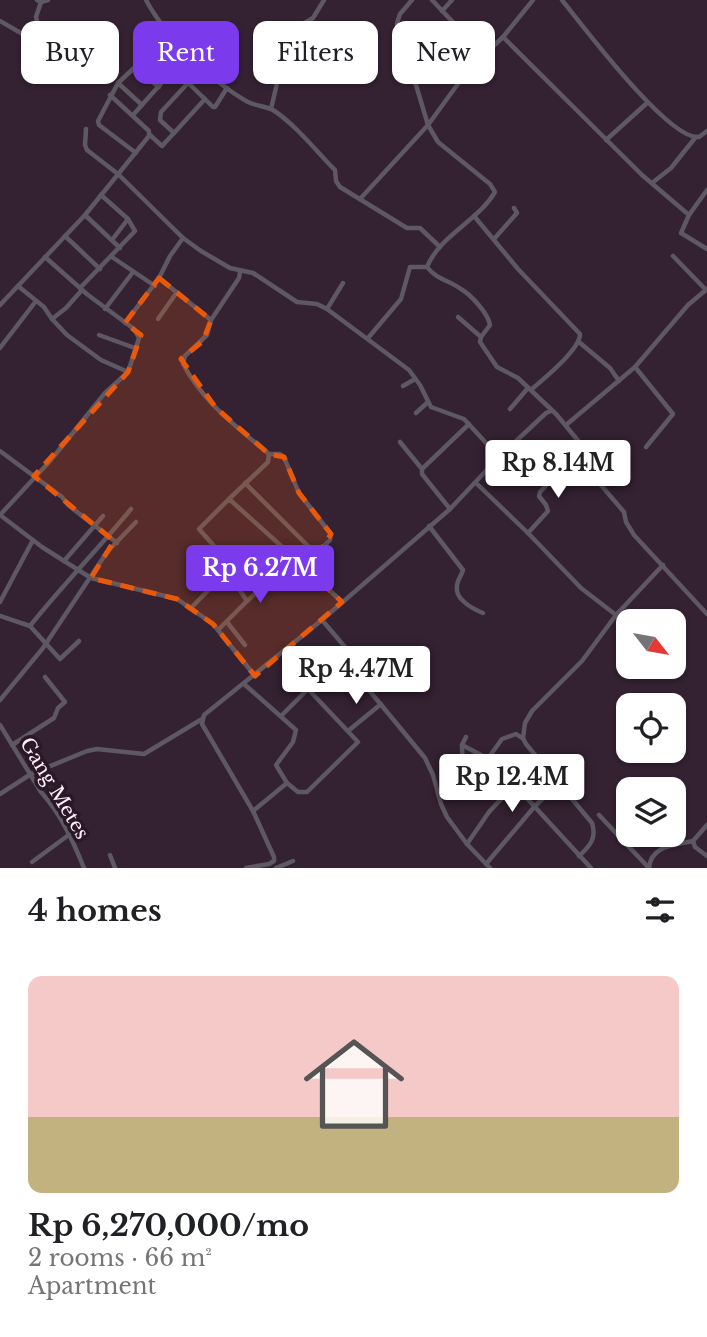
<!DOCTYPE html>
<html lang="en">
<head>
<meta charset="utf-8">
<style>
  :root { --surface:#fff; --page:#f6f6f6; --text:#202124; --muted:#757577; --line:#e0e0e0; --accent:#7c3aed }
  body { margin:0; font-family:"Libre Baskerville",serif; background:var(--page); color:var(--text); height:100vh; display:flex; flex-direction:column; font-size:26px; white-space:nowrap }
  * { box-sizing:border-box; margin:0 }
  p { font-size:23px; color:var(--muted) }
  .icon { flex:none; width:38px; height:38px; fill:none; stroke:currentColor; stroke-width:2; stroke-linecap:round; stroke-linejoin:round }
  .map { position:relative; height:868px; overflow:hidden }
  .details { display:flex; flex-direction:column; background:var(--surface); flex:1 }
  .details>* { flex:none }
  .top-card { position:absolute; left:21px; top:21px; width:665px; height:63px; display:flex; gap:14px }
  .needle { width:46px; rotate:121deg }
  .fabs { position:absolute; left:616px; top:609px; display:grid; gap:14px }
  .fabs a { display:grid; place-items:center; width:70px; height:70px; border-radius:14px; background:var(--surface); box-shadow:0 2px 5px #0004; font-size:35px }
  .price { position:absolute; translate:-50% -60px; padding:0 16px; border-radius:7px; background:#fff; color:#222; font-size:23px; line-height:46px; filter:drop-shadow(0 2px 4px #0008) }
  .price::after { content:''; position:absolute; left:50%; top:42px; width:21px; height:16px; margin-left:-10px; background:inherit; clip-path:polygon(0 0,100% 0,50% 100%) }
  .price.active { background:var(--accent); color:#fff }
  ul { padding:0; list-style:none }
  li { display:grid; align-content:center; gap:14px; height:371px; padding:0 28px }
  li+li { border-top:2px solid var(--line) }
  li span { display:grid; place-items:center; height:217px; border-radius:14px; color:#555 }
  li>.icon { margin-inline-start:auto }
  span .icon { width:126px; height:126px; fill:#fffc; stroke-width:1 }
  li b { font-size:30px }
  h2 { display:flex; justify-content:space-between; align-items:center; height:84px; padding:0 28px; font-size:30px }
  .chip { padding:0 24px; border-radius:14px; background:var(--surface); box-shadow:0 2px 5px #0004; font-size:24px; line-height:63px }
  .chip.active { background:var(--accent); color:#fff }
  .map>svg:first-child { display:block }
</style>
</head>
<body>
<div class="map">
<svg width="707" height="868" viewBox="0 0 707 868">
  <rect width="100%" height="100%" fill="#342132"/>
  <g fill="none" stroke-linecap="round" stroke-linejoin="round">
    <g stroke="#5d5863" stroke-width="4.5">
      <polyline points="37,0 41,2 48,0"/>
      <path d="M 146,0 C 165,36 212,82 248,102 C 256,106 265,106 273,110 C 296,125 316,151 335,170 L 336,181 L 340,187 L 407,228 L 420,228 L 440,247"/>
      <path d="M 412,0 L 400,14 L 397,23 L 399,61 L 416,85 L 428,125 L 438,142 L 490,184 L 495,192 C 478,221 440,235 427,267 C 437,280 449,280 461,289 C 471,295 488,313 490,325 L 481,337 L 480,342 L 497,367 L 518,378 L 556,414 L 580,443 C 583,451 578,456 582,463 L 624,512 L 626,522 L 634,535 L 707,614"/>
      <polyline points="432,0 484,55"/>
      <path d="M 562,0 C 583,26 669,141 699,137 L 707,131"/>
      <polyline points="442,11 452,0"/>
      <polyline points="0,21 26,36 34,38 40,32 36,17 41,2"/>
      <polyline points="503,37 642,175 689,215"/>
      <polyline points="187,52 196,39"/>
      <polyline points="157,56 174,69 213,107 215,107 227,88"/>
      <polyline points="118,83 142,105"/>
      <polyline points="188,83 161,112 160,120 174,133 205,99"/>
      <polyline points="271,109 289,32 313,18 324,0"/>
      <polyline points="133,115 174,69 190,55"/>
      <polyline points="86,129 85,145 87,150 118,174 183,238 201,251 230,268 253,273 297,302 317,304 327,309 409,370 420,385 431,407 464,419 499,457"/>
      <polyline points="150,135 162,146 174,133"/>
      <polyline points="606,140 647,103"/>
      <polyline points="136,153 99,125 98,121 118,83 134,68 159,87"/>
      <polyline points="652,183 671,168 695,138"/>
      <polyline points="707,190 689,215 681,233 707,249"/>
      <polyline points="360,199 428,125 468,70 503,37 533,0"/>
      <polyline points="85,215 120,248"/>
      <path d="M 474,216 L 518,269 L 580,334 C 580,350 543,379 531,390"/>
      <polyline points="65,236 100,269"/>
      <polyline points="494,239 517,213 514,208"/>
      <polyline points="112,240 128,219"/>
      <polyline points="673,256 706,290"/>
      <polyline points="45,257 88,295 134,329 139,338 128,372 105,393 50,461 0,515 42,547 91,578 177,599 213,624 255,676"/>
      <polyline points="112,257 155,286"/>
      <path d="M 240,272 L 239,278 L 211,320 L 207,335 L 185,356 L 183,364 C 203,402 237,427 269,454 L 280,454 L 284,457 L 299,493 L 331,534 L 330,540 L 316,554 L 307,569 L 342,602"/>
      <polyline points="159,278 170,256 183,238"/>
      <polyline points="18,286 44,307 52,319 67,335 101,360 128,372"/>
      <polyline points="80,288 135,231 128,219 101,195"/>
      <polyline points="0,305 85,215 149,136 149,131 110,95"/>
      <polyline points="105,309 133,272"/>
      <polyline points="327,309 343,283"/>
      <polyline points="458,317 481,337"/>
      <polyline points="52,319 66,308 82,290"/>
      <polyline points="158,319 177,292"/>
      <polyline points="125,323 159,278 211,320"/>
      <polyline points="99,335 135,348"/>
      <polyline points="368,338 401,299 410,267 427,267"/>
      <polyline points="579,342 610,368 619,381"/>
      <polyline points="0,348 36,301"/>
      <polyline points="635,367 673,414 646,447"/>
      <polyline points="403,386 415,379"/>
      <polyline points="510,409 528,388"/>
      <polyline points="416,413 428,402"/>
      <polyline points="566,425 635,367 688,305 707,289"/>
      <polyline points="400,442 422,469 422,474 450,509"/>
      <polyline points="0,451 62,497 68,505 117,543"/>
      <polyline points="422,469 469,424"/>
      <polyline points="245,483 316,554"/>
      <polyline points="476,483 528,533 581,588 616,615"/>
      <polyline points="229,499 268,462 269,454"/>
      <path d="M 429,526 L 463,570 C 462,575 457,580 457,586 C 454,599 473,609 483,613"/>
      <polyline points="528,533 548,511 546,505 539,496 540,492 559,472 580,456"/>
      <polyline points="64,561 103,516"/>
      <polyline points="227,568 241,556"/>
      <polyline points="247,601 263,587"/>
      <polyline points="0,602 33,540"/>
      <polyline points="191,608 227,571"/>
      <polyline points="0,616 30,626"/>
      <polyline points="322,620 356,660 359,678 425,758 433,775 441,804 447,817 467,844 490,868"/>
      <polyline points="227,622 245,645"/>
      <polyline points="218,630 247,601 227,571 227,562 222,555 199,529 229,499 307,569"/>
      <path d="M 79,641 L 60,659 L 30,626 C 62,586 98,549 131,509"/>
      <polyline points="244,684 296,730 293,742 276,765 287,783"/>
      <polyline points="0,700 43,648 107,552 136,522"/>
      <polyline points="281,716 309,688 310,684 283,651"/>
      <path d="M 0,725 L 41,792 C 61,814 73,841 84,868"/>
      <polyline points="348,731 381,704"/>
      <polyline points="12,745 54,718 58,708 65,702 45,677"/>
      <polyline points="462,745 483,756 489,757 591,868"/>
      <polyline points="489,757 502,739 516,734 522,738"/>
      <polyline points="438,792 461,781 463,778 462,745 466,737"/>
      <polyline points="0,794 31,774 87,751 97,749 144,754 202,719"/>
      <polyline points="253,811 287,783 298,792 307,792 358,742 308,689"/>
      <polyline points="599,815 649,868"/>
      <polyline points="707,825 693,841 695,847 707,856"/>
      <polyline points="467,844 489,812 514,785"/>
      <polyline points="110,855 115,868"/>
      <path d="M 579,856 C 590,846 597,838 592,823 L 526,744 L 523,738 L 525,723 L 532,711 L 582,661 L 616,615 L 663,565"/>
      <polyline points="32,862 70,834"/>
      <polyline points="486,864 535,806 558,784"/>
      <polyline points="246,868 269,864 274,861 274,857 253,811 202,724 204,715 322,620 450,509 499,457 546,413 551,411"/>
      <polyline points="276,868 293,861"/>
      <path d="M 649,868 C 651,845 675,845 693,841"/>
    </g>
  </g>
  <path fill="#e8590c" fill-opacity="0.2" stroke="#e8590c" stroke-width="5" stroke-dasharray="14 9" stroke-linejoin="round" d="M 159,278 L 211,320 L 203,341 L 181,359 L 216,408 L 269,454 L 284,457 L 299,493 L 331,534 L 308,570 L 342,602 L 255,676 L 213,624 L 177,599 L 91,578 L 114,541 L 34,476 L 128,372 L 141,335 L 125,323 Z"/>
  <g text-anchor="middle" stroke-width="7" stroke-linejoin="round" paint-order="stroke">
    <g font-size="19" fill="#fbedf9" stroke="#2a1728">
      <text transform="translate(55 788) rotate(59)" y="7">Gang Metes</text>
    </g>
  </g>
</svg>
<div class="fabs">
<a><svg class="needle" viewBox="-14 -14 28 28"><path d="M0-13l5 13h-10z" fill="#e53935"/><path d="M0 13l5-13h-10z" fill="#757577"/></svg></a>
<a><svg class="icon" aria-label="locate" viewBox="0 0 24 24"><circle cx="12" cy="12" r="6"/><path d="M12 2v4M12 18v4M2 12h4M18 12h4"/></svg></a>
<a><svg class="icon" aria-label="layers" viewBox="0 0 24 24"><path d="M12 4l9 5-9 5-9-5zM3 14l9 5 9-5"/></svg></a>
</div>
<b class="price" style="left:558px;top:500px">Rp 8.14M</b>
<b class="price active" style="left:260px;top:605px">Rp 6.27M</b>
<b class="price" style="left:356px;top:706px">Rp 4.47M</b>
<b class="price" style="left:512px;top:814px">Rp 12.4M</b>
<div class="top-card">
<a class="chip">Buy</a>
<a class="chip active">Rent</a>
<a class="chip">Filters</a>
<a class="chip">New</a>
</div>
</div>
<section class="details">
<h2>4 homes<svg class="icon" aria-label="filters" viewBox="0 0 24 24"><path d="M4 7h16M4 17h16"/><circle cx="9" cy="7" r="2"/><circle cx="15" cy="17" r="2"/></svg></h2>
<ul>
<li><span style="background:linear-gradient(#f6c9c9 65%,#c2b280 0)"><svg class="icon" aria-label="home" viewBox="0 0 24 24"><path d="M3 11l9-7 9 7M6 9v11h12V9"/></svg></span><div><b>Rp 6,270,000/mo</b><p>2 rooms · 66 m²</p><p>Apartment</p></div></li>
</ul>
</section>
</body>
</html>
